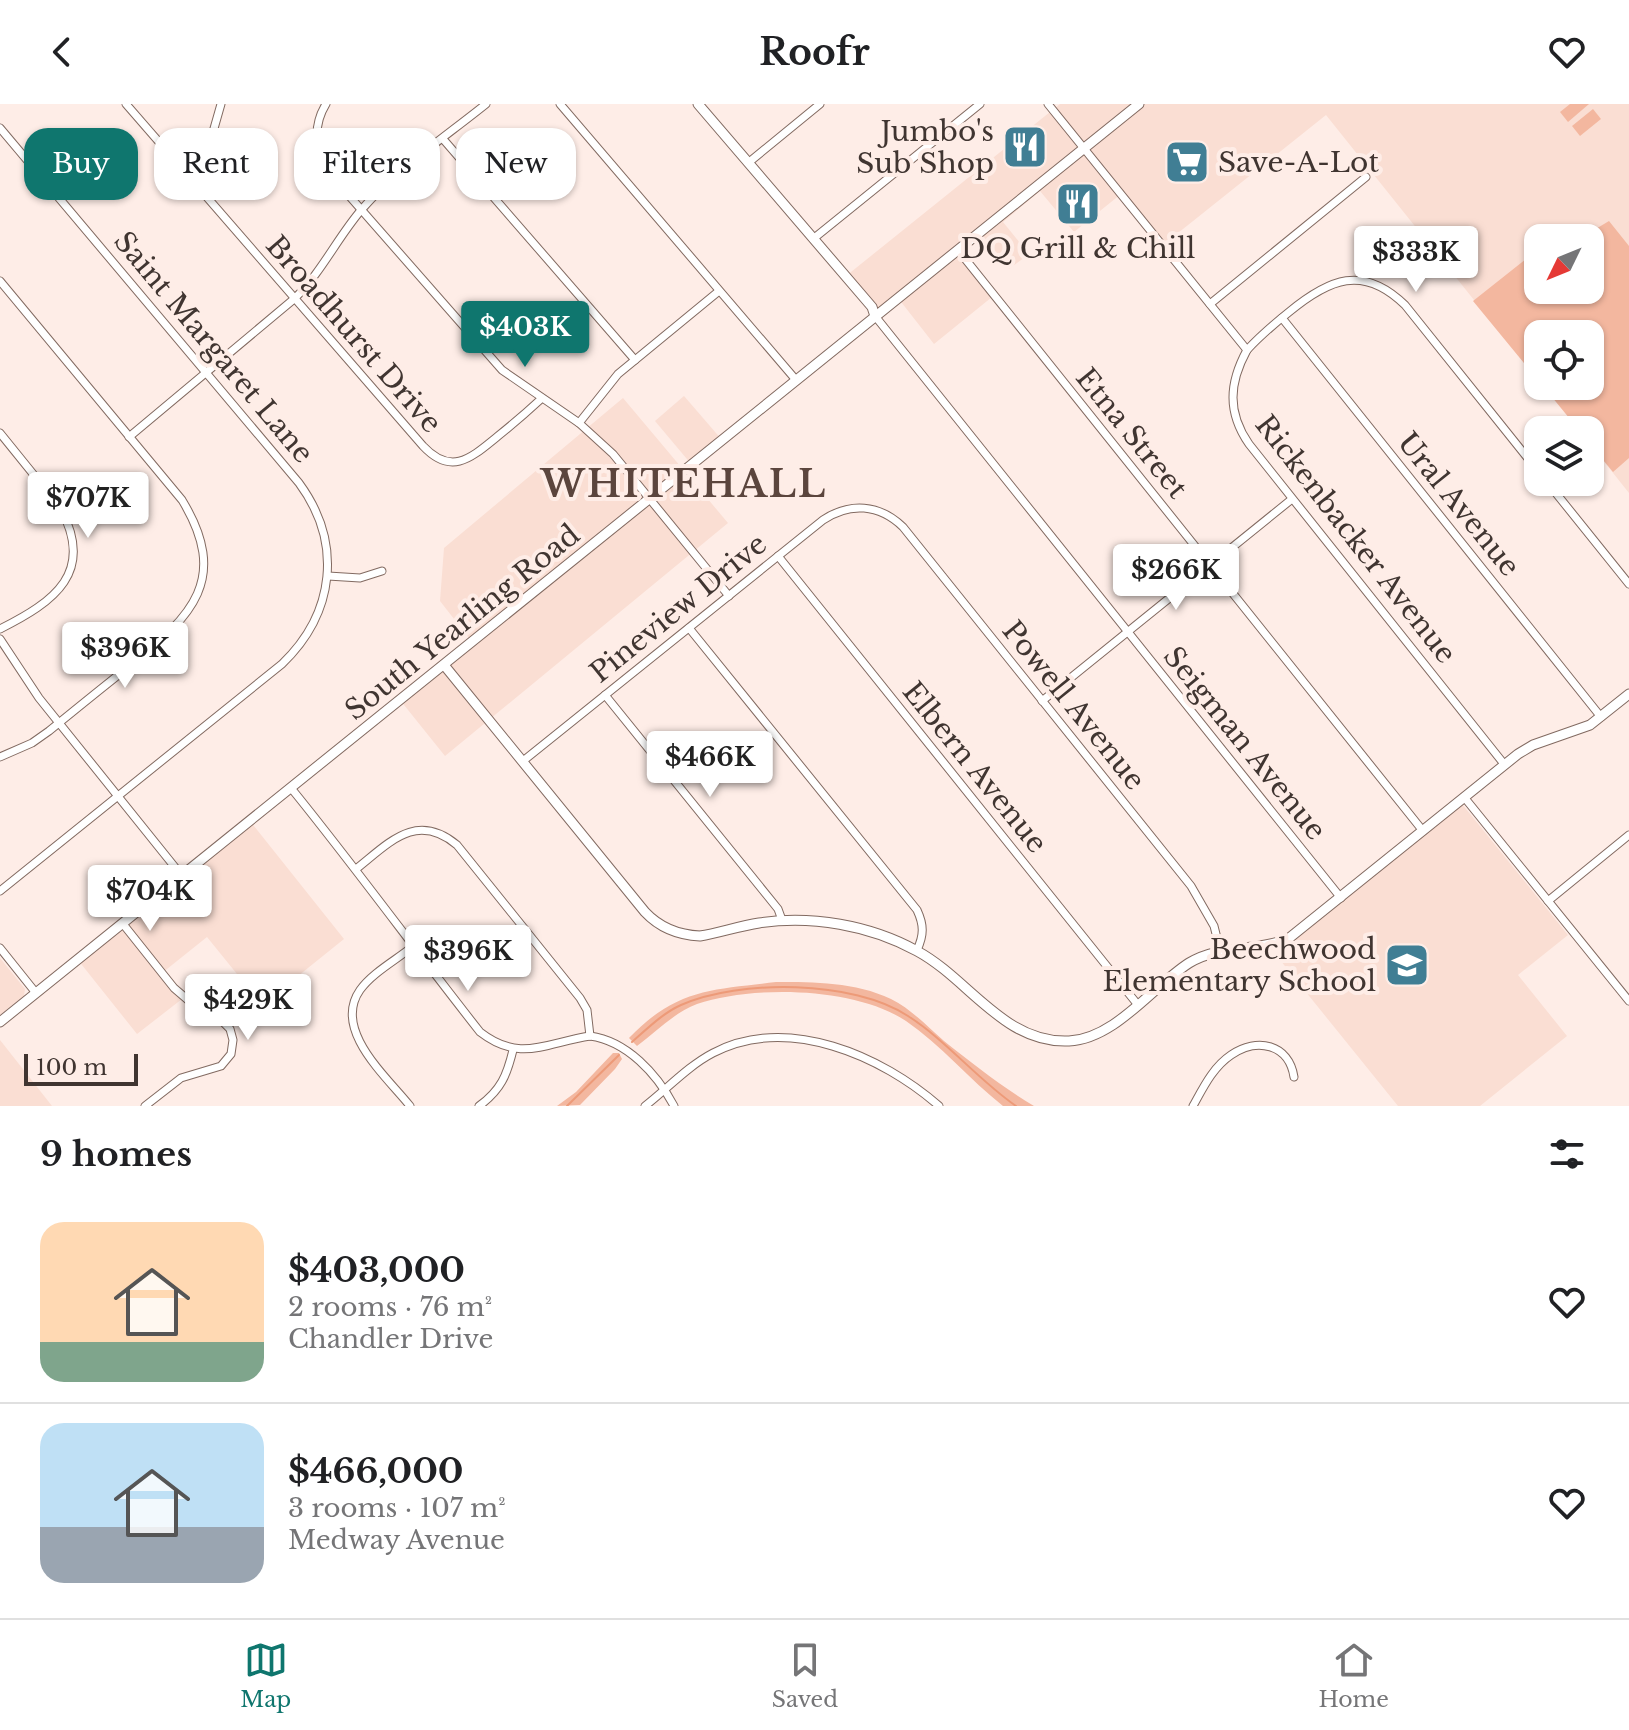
<!DOCTYPE html>
<html lang="en">
<head>
<meta charset="utf-8">
<style>
  :root { --surface:#fff; --page:#f6f6f6; --text:#202124; --muted:#757577; --line:#e0e0e0; --accent:#0f766e }
  body { margin:0; font-family:"Libre Baskerville",serif; background:var(--page); color:var(--text); height:100vh; display:flex; flex-direction:column; font-size:30px; white-space:nowrap }
  * { box-sizing:border-box; margin:0 }
  p { font-size:26px; color:var(--muted) }
  .icon { flex:none; width:44px; height:44px; fill:none; stroke:currentColor; stroke-width:2; stroke-linecap:round; stroke-linejoin:round }
  .map { position:relative; height:1002px; overflow:hidden }
  .details { display:flex; flex-direction:column; background:var(--surface); flex:1 }
  .details>* { flex:none }
  .hud { position:absolute; left:24px; top:24px; width:800px; height:72px; display:flex; gap:16px }
  .needle { width:52px; rotate:227deg }
  .buttons { position:absolute; left:1524px; top:120px; display:grid; gap:16px }
  .buttons a { display:grid; place-items:center; width:80px; height:80px; border-radius:16px; background:var(--surface); box-shadow:0 2px 6px #0004; font-size:40px }
  .scale { position:absolute; left:24px; bottom:20px; width:114px; box-sizing:border-box; padding-left:8px; border:4px solid #403531; border-top:0; font-size:22px; line-height:28px; white-space:nowrap; color:#403531; -webkit-text-stroke:6px #feede7; paint-order:stroke }
  .price { position:absolute; translate:-50% -68px; padding:0 18px; border-radius:8px; background:#fff; color:#222; font-size:26px; line-height:52px; filter:drop-shadow(0 2px 4px #0008) }
  .price::after { content:''; position:absolute; left:50%; top:48px; width:24px; height:18px; margin-left:-12px; background:inherit; clip-path:polygon(0 0,100% 0,50% 100%) }
  .price.on { background:var(--accent); color:#fff }
  ul { padding:0; list-style:none }
  li { display:flex; align-items:center; gap:24px; height:200px; padding:0 40px }
  li+li { border-top:2px solid var(--line) }
  li span { display:grid; place-items:center; flex:none; width:224px; height:160px; border-radius:24px; color:#555 }
  li>.icon { margin-inline-start:auto }
  span .icon { width:96px; height:96px; fill:#fffc; stroke-width:1 }
  li b { font-size:34px }
  h2 { display:flex; justify-content:space-between; align-items:center; height:96px; padding:0 40px; font-size:34px }
  .tag { padding:0 28px; border-radius:24px; background:var(--surface); box-shadow:0 2px 6px #0004; font-size:28px; line-height:72px }
  .tag.on { background:var(--accent); color:#fff }
  header { display:flex; justify-content:space-between; align-items:center; height:104px; padding:0 40px; background:var(--surface); font-size:36px; font-weight:800 }
  .tabs { display:flex; justify-content:space-around; align-items:center; height:112px; border-top:2px solid var(--line); background:var(--surface); font-size:22px; color:var(--muted) }
  .tabs a { display:grid; justify-items:center; gap:4px }
  .tabs .on { color:var(--accent) }
  .map>svg:first-child { display:block }
</style>
</head>
<body>
<header><svg class="icon" aria-label="back" viewBox="0 0 24 24"><path d="M15 5l-7 7 7 7"/></svg>Roofr<svg class="icon" aria-label="heart" viewBox="0 0 24 24"><path d="M12 20l-8-8c-3-5 5-10 8-4 3-6 11-1 8 4z"/></svg></header>
<div class="map">
<svg width="1629" height="1002" viewBox="0 0 1629 1002">
  <rect width="100%" height="100%" fill="#feede7"/>
  <g fill="#faded3" fill-rule="evenodd">
    <path d="M 1060,0 L 1629,0 L 1629,389 L 1590,340 L 1590,326 L 1579,326 L 1543,282 L 1590,282 L 1590,230 L 1538,230 L 1538,276 L 1326,11 L 1163,141 L 1121,90 L 1074,128 L 1040,87 L 1003,118 L 1029,150 L 1009,165 L 980,128 L 956,147 L 992,193 L 934,240 L 898,194 L 877,210 L 846,172 ZM 1538,134 L 1590,134 L 1590,186 L 1538,186 Z"/>
    <polygon points="684,292 722,336 692,361 655,317"/>
    <polygon points="623,294 728,419 445,652 400,596 472,538 440,497 444,444"/>
    <polygon points="1462,700 1568,831 1518,871 1567,932 1480,1002 1398,1002 1276,851"/>
    <polygon points="250,717 344,835 262,901 207,833 162,869 182,895 137,930 78,856"/>
    <polygon points="0,854 25,885 24,892 0,911"/>
    <polygon points="0,936 52,1002 0,1002"/>
  </g>
  <g fill="#f3b79f">
    <polygon points="1570,0 1589,0 1568,18 1560,8"/>
    <polygon points="1593,5 1601,15 1580,32 1572,22"/>
    <polygon points="1609,117 1629,142 1629,354 1613,368 1590,340 1590,326 1579,326 1543,282 1590,282 1590,230 1538,230 1538,276 1473,197 1531,151 1538,142 1538,186 1590,186 1590,134 1547,134 1572,127 1589,129"/>
    <path d="M 776,878 C 815,878 855,878 891,895 C 911,905 927,922 944,937 C 973,960 1002,983 1034,1002 L 1003,1002 C 970,976 941,941 906,917 C 855,883 754,881 697,900 C 675,908 656,928 637,942 L 629,934 C 677,884 712,886 776,878 Z"/>
    <polygon points="613,949 619,949 622,955 615,965 580,1001 557,1002 576,988"/>
  </g>
  <g fill="none" stroke-linecap="round" stroke-linejoin="round">
    <g stroke="#ed9a78" stroke-width="2">
      <path d="M 632,938 C 648,924 663,909 681,901 C 739,875 854,876 908,912 C 947,937 977,975 1016,1002"/>
      <polyline points="567,1002 619,951"/>
    </g>
    <g stroke="#826a61" stroke-width="9">
      <g id="minor">
        <path d="M 126,0 L 423,342 C 452,373 472,353 498,332 C 513,320 527,308 541,295"/>
        <path d="M 326,0 C 312,23 315,48 330,70 L 502,266 L 579,319 L 613,350 L 729,492"/>
        <polyline points="560,0 796,276"/>
        <path d="M 1048,0 L 1247,246 C 1229,279 1227,308 1249,340 L 1504,660"/>
        <path d="M 0,24 L 299,379 C 343,439 335,509 282,560 L 0,787"/>
        <polyline points="443,35 635,256"/>
        <polyline points="748,59 820,0"/>
        <polyline points="183,66 211,35 221,0"/>
        <polyline points="813,135 980,0"/>
        <polyline points="958,146 1423,727"/>
        <path d="M 0,177 L 182,396 C 230,475 192,512 131,561 C 103,583 76,605 49,627 L 32,639 L 0,653"/>
        <polyline points="1210,200 1366,73"/>
        <polyline points="875,212 1341,794"/>
        <polyline points="1282,214 1601,613"/>
        <path d="M 1247,246 C 1260,232 1274,220 1289,208 C 1329,175 1363,160 1405,201 L 1538,367"/>
        <polyline points="579,319 618,270 719,187"/>
        <path d="M 0,329 L 59,402 C 97,468 54,498 0,525"/>
        <path d="M 129,333 L 294,195 C 322,168 337,134 362,105 C 397,65 445,33 486,0"/>
        <polyline points="1547,378 1629,480"/>
        <polyline points="778,452 1138,901"/>
        <polyline points="328,472 360,474 382,467"/>
        <path d="M 689,524 L 917,806 C 924,821 924,831 917,846"/>
        <polyline points="0,535 39,594 182,772"/>
        <polyline points="605,591 778,805 782,816"/>
        <polyline points="1042,597 1292,395"/>
        <path d="M 523,657 L 823,416 C 850,398 879,400 903,423 L 1191,782 L 1214,822 L 1220,846"/>
        <path d="M 291,684 C 356,764 416,847 480,928 C 520,959 545,939 590,932 C 627,937 657,970 674,1002"/>
        <polyline points="1464,693 1629,897"/>
        <path d="M 356,765 C 389,739 416,707 457,741 L 580,894 L 587,906 L 590,932"/>
        <polyline points="1548,797 1629,731"/>
        <polyline points="123,820 174,884 188,896 220,915 230,925 233,936 231,950 221,962 181,974 145,1002"/>
        <polyline points="0,844 36,889"/>
        <path d="M 410,1002 C 387,973 332,926 360,886 C 372,869 396,856 412,843"/>
        <path d="M 479,1002 C 501,986 507,971 513,946"/>
        <path d="M 645,1002 C 667,985 688,962 713,949 C 788,910 882,952 939,1002"/>
        <path d="M 1193,1002 C 1203,984 1213,963 1231,951 C 1257,933 1289,940 1294,973"/>
      </g>
    </g>
    <g stroke="#826a61" stroke-width="11">
      <g id="tertiary">
        <polyline points="698,0 872,203 875,212"/>
        <path d="M 444,561 L 645,808 C 660,824 678,831 700,832 C 719,829 739,822 759,819 C 811,811 870,821 917,847 C 969,875 1004,940 1069,937 C 1115,935 1153,882 1189,859 C 1220,840 1256,848 1288,835 L 1518,650 L 1533,641 L 1590,621 L 1629,590"/>
        <polyline points="0,918 1139,0"/>
      </g>
    </g>
    <use href="#minor" stroke="#fff" stroke-width="7"/>
    <use href="#tertiary" stroke="#fff" stroke-width="9"/>
  </g>
  <defs>
    <g id="restaurant-square" transform="scale(2.3)"><rect x="-9" y="-9" width="18" height="18" rx="4" fill="#407e94" stroke="#feede7"/><path d="M-5-6h1v4h1v-4h1v4h1v-4h1v5L-1.5 .5V6h-2V.5L-5-1ZM5-6V6H3V1.5H1.5Q1.5-4 5-6Z" fill="#fff"/></g>
    <g id="supermarket-square" transform="scale(2.3)"><rect x="-9" y="-9" width="18" height="18" rx="4" fill="#407e94" stroke="#feede7"/><path d="M-6-5.5h2.5l.6 2H6L4.5 2H-2.5L-4.4-4H-6ZM-1.5 3.2a1.3 1.3 0 1 0 .1 0ZM3 3.2a1.3 1.3 0 1 0 .1 0Z" fill="#fff"/></g>
    <g id="school-square" transform="scale(2.3)"><rect x="-9" y="-9" width="18" height="18" rx="4" fill="#407e94" stroke="#feede7"/><path d="M0-5L7-2L0 1L-7-2ZM-4 1L0 2.5L4 1V4Q0 6-4 4Z" fill="#fff"/></g>
  </defs>
  <g fill-rule="evenodd">
    <use href="#restaurant-square" x="1025" y="43"/>
    <use href="#supermarket-square" x="1187" y="58"/>
    <use href="#restaurant-square" x="1078" y="100"/>
    <use href="#school-square" x="1407" y="861"/>
  </g>
  <g text-anchor="middle" stroke-width="8" stroke-linejoin="round" paint-order="stroke">
    <g font-size="28" fill="#403531" stroke="#feede7" text-anchor="end">
      <text x="994" y="37">Jumbo's<tspan x="994" dy="32">Sub Shop</tspan></text>
      <text x="1218" y="68" text-anchor="start">Save-A-Lot</text>
      <text x="1078" y="154" text-anchor="middle">DQ Grill &amp; Chill</text>
      <text x="1376" y="855">Beechwood<tspan x="1376" dy="32">Elementary School</tspan></text>
    </g>
    <g font-size="28" fill="#403531" stroke="#feede7">
      <text transform="translate(354 230) rotate(49)" y="10">Broadhurst Drive</text>
      <text transform="translate(214 243) rotate(50)" y="10">Saint Margaret Lane</text>
      <text transform="translate(1132 329) rotate(51)" y="10">Etna Street</text>
      <text transform="translate(1459 400) rotate(51)" y="10">Ural Avenue</text>
      <text transform="translate(1356 435) rotate(52)" y="10">Rickenbacker Avenue</text>
      <text transform="translate(678 504) rotate(-39)" y="10">Pineview Drive</text>
      <text transform="translate(462 518) rotate(-39)" y="10">South Yearling Road</text>
      <text transform="translate(1074 601) rotate(51)" y="10">Powell Avenue</text>
      <text transform="translate(1245 639) rotate(51)" y="10">Seigman Avenue</text>
      <text transform="translate(975 663) rotate(51)" y="10">Elbern Avenue</text>
    </g>
    <g font-size="36" font-weight="bold" letter-spacing="2" fill="#5b453d" stroke="#feede7">
      <text x="684" y="393">WHITEHALL</text>
    </g>
  </g>
</svg>
<div class="buttons">
<a><svg class="needle" viewBox="-14 -14 28 28"><path d="M0-13l5 13h-10z" fill="#e53935"/><path d="M0 13l5-13h-10z" fill="#757577"/></svg></a>
<a><svg class="icon" aria-label="locate" viewBox="0 0 24 24"><circle cx="12" cy="12" r="6"/><path d="M12 2v4M12 18v4M2 12h4M18 12h4"/></svg></a>
<a><svg class="icon" aria-label="layers" viewBox="0 0 24 24"><path d="M12 4l9 5-9 5-9-5zM3 14l9 5 9-5"/></svg></a>
</div>
<div class="scale">100 m</div>
<b class="price" style="left:1416px;top:190px">$333K</b>
<b class="price on" style="left:525px;top:265px">$403K</b>
<b class="price" style="left:88px;top:436px">$707K</b>
<b class="price" style="left:1176px;top:508px">$266K</b>
<b class="price" style="left:125px;top:586px">$396K</b>
<b class="price" style="left:710px;top:695px">$466K</b>
<b class="price" style="left:150px;top:829px">$704K</b>
<b class="price" style="left:468px;top:889px">$396K</b>
<b class="price" style="left:248px;top:938px">$429K</b>
<div class="hud">
<a class="tag on">Buy</a>
<a class="tag">Rent</a>
<a class="tag">Filters</a>
<a class="tag">New</a>
</div>
</div>
<section class="details">
<h2>9 homes<svg class="icon" aria-label="filters" viewBox="0 0 24 24"><path d="M4 7h16M4 17h16"/><circle cx="9" cy="7" r="2"/><circle cx="15" cy="17" r="2"/></svg></h2>
<ul>
<li><span style="background:linear-gradient(#ffd9b3 75%,#7fa58c 0)"><svg class="icon" aria-label="home" viewBox="0 0 24 24"><path d="M3 11l9-7 9 7M6 9v11h12V9"/></svg></span><div><b>$403,000</b><p>2 rooms · 76 m²</p><p>Chandler Drive</p></div><svg class="icon" aria-label="heart" viewBox="0 0 24 24"><path d="M12 20l-8-8c-3-5 5-10 8-4 3-6 11-1 8 4z"/></svg></li>
<li><span style="background:linear-gradient(#bfe0f5 65%,#9aa5b1 0)"><svg class="icon" aria-label="home" viewBox="0 0 24 24"><path d="M3 11l9-7 9 7M6 9v11h12V9"/></svg></span><div><b>$466,000</b><p>3 rooms · 107 m²</p><p>Medway Avenue</p></div><svg class="icon" aria-label="heart" viewBox="0 0 24 24"><path d="M12 20l-8-8c-3-5 5-10 8-4 3-6 11-1 8 4z"/></svg></li>
</ul>
</section>
<nav class="tabs">
<a class="on"><svg class="icon" aria-label="map" viewBox="0 0 24 24"><path d="M3 6l6-2 6 2 6-2v14l-6 2-6-2-6 2zM9 4v14M15 6v14"/></svg>Map</a>
<a><svg class="icon" aria-label="saved" viewBox="0 0 24 24"><path d="M7 4h10v16l-5-4-5 4z"/></svg>Saved</a>
<a><svg class="icon" aria-label="home" viewBox="0 0 24 24"><path d="M3 11l9-7 9 7M6 9v11h12V9"/></svg>Home</a>
</nav>
</body>
</html>
